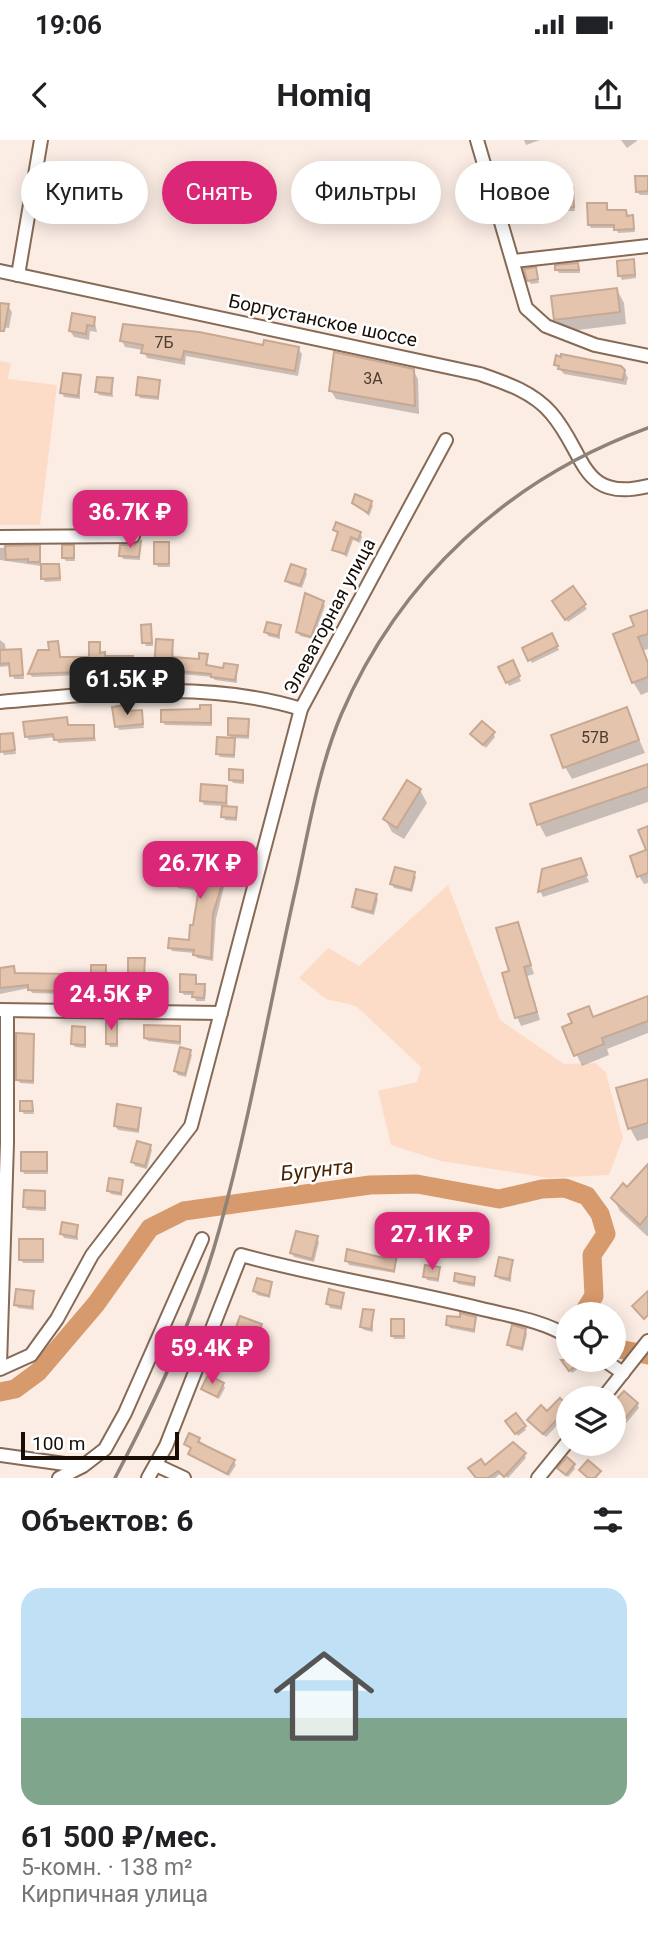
<!DOCTYPE html>
<html lang="ru">
<head>
<meta charset="utf-8">
<style>
  :root { --surface:#fff; --page:#f6f6f6; --text:#202124; --muted:#757577; --line:#e0e0e0; --accent:#db2777 }
  body { margin:0; font-family:Roboto,sans-serif; background:var(--page); color:var(--text); height:100vh; display:flex; flex-direction:column; font-size:26px; white-space:nowrap }
  * { box-sizing:border-box; margin:0 }
  p { font-size:23px; color:var(--muted) }
  .icon { flex:none; width:38px; height:38px; fill:none; stroke:currentColor; stroke-width:2; stroke-linecap:round; stroke-linejoin:round }
  .map { position:relative; height:1338px; overflow:hidden }
  .drawer { display:flex; flex-direction:column; background:var(--surface); flex:1 }
  .drawer>* { flex:none }
  .hud { position:absolute; left:21px; top:21px; width:607px; height:63px; display:flex; gap:14px }
  .fabs { position:absolute; left:556px; top:1162px; display:grid; gap:14px }
  .fabs a { display:grid; place-items:center; width:70px; height:70px; border-radius:50%; background:var(--surface); box-shadow:0 4px 18px #0003; font-size:35px }
  .scale { position:absolute; left:21px; bottom:18px; width:158px; box-sizing:border-box; padding-left:7px; border:4px solid #180e06; border-top:0; font-size:19px; line-height:24px; white-space:nowrap; color:#180e06; -webkit-text-stroke:5px #fff; paint-order:stroke }
  .price { position:absolute; translate:-50% -60px; padding:0 16px; border-radius:14px; background:var(--accent); color:#fff; font-size:23px; line-height:46px; filter:drop-shadow(0 2px 4px #0008) }
  .price::after { content:''; position:absolute; left:50%; top:42px; width:21px; height:16px; margin-left:-10px; background:inherit; clip-path:polygon(0 0,100% 0,50% 100%) }
  .price.active { background:#222; color:#fff }
  ul { padding:0; list-style:none }
  li { display:grid; align-content:center; gap:14px; height:371px; padding:0 21px }
  li+li { border-top:2px solid var(--line) }
  li span { display:grid; place-items:center; height:217px; border-radius:21px; color:#555 }
  li>.icon { margin-inline-start:auto }
  span .icon { width:126px; height:126px; fill:#fffc; stroke-width:1 }
  li b { font-size:30px }
  h2 { display:flex; justify-content:space-between; align-items:center; height:84px; padding:0 21px; font-size:30px }
  .tag { padding:0 24px; border-radius:32px; background:var(--surface); box-shadow:0 4px 18px #0003; font-size:24px; line-height:63px }
  .tag.active { background:var(--accent); color:#fff }
  .status { display:flex; justify-content:space-between; align-items:center; height:49px; padding:0 35px; background:var(--surface); direction:ltr }
  .status svg { height:19px; fill:currentColor }
  header { display:flex; justify-content:space-between; align-items:center; height:91px; padding:0 21px; background:var(--surface); font-size:32px; font-weight:700 }
  .map>svg:first-child { display:block }
</style>
</head>
<body>
<div class="status"><b>19:06</b><svg viewBox="0 0 49 12"><path d="M0 12V9h3v3zM5 12V6h3v6zM10 12V3h3v9zM15 12V0h3v12zM26 1h20v11H26zM47 4h2v5h-2z"/></svg></div>
<header><svg class="icon" aria-label="back" viewBox="0 0 24 24"><path d="M15 5l-7 7 7 7"/></svg>Homiq<svg class="icon" aria-label="share" viewBox="0 0 24 24"><path d="M12 15V3M7 8l5-5 5 5M5 13v7h14v-7"/></svg></header>
<div class="map">
<svg width="648" height="1338" viewBox="0 0 648 1338">
  <rect width="100%" height="100%" fill="#fbede4"/>
  <g fill="#fcdcc6">
    <polygon points="0,221 11,223 8,239 57,245 40,385 0,385"/>
    <polygon points="448,745 500,880 564,924 596,923 606,933 623,998 609,1035 549,1038 441,1021 391,1005 378,951 417,942 421,927 356,866 326,859 299,838 328,808 359,826"/>
  </g>
  <g fill="#0003">
    <polygon points="524,0 540,0 526,5"/>
    <polygon points="621,0 637,0 637,1 627,8"/>
    <polygon points="517,37 522,57 507,60 504,56"/>
    <polygon points="648,37 648,55 640,55 637,52"/>
    <polygon points="572,49 575,71 559,71 557,68"/>
    <polygon points="606,65 608,72 625,71 628,77 632,77 635,92 618,93 616,88 591,88 589,85"/>
    <polygon points="633,121 636,138 622,140 620,136"/>
    <polygon points="578,124 580,133 559,133 557,130"/>
    <polygon points="537,133 539,143 531,144 529,141"/>
    <polygon points="617,150 624,163 626,184 563,192 555,179"/>
    <polygon points="0,164 8,166 12,172 9,188 0,187"/>
    <polygon points="94,179 97,192 90,191 89,200 74,197 70,191"/>
    <polygon points="122,201 298,208 302,214 298,236 186,216 185,225 147,218 143,210 125,207"/>
    <polygon points="556,225 624,231 628,238 626,245 564,234"/>
    <polygon points="413,230 418,239 419,274 336,259 331,251"/>
    <polygon points="80,236 80,259 64,257 62,253"/>
    <polygon points="112,240 113,257 99,255 97,252"/>
    <polygon points="159,241 159,260 140,258 138,255"/>
    <polygon points="371,362 373,366 369,376 354,363"/>
    <polygon points="117,367 118,388 100,387 98,384"/>
    <polygon points="334,390 360,393 362,397 360,403 353,400 347,417 334,409 339,394"/>
    <polygon points="140,403 140,420 123,419 121,415"/>
    <polygon points="168,404 170,427 158,427 156,424"/>
    <polygon points="39,407 41,426 0,420 0,408"/>
    <polygon points="73,407 75,421 66,421 63,417"/>
    <polygon points="58,425 61,441 45,442 43,439"/>
    <polygon points="305,430 307,434 302,448 289,444 287,440"/>
    <polygon points="573,449 587,469 568,482 554,462"/>
    <polygon points="323,462 325,466 313,499 300,496 298,492"/>
    <polygon points="648,472 648,509 644,510 648,521 648,552 641,555 633,542 636,487"/>
    <polygon points="150,486 153,506 146,506 144,502"/>
    <polygon points="280,487 280,499 268,496 266,492"/>
    <polygon points="551,495 559,510 532,523 524,508"/>
    <polygon points="0,500 5,504 6,512 20,511 24,539 14,539 11,526 0,527"/>
    <polygon points="172,501 174,519 200,521 206,516 208,527 224,530 237,526 237,543 215,540 213,537 158,532 156,528"/>
    <polygon points="57,503 61,519 91,519 99,503 102,514 106,518 132,518 134,533 32,537 30,534"/>
    <polygon points="512,522 521,541 509,546 500,528"/>
    <polygon points="123,567 126,572 141,572 144,588 119,590 117,586"/>
    <polygon points="210,567 212,586 165,585 163,582 163,572"/>
    <polygon points="626,569 645,613 572,639 565,627"/>
    <polygon points="66,579 69,587 93,587 96,601 58,603 56,597 29,600 27,597"/>
    <polygon points="248,581 249,599 233,598 235,618 220,617 217,613 232,600 229,594"/>
    <polygon points="493,593 495,597 486,608 475,597"/>
    <polygon points="12,595 16,614 4,615 2,611"/>
    <polygon points="648,626 648,662 546,697 539,684"/>
    <polygon points="242,632 244,644 233,643 231,639"/>
    <polygon points="226,648 228,668 236,669 237,681 225,680 223,666 204,665 202,661"/>
    <polygon points="420,650 427,663 404,699 392,692 385,679"/>
    <polygon points="213,707 210,738 223,740 225,743 216,779 213,821 197,818 194,813 172,811 170,807 190,802 200,751 178,748 176,745"/>
    <polygon points="648,711 648,743 644,744 639,736"/>
    <polygon points="580,720 589,742 543,757 540,751"/>
    <polygon points="414,734 416,737 412,752 394,748 392,744"/>
    <polygon points="375,755 378,759 374,775 356,770 354,767"/>
    <polygon points="517,784 534,834 527,836 540,880 521,886 517,877 512,832"/>
    <polygon points="144,820 146,840 132,840 130,836"/>
    <polygon points="105,827 107,845 86,845 86,855 32,853 29,848 0,854 0,830 13,828 15,835 93,835"/>
    <polygon points="195,836 197,846 204,846 206,850 205,861 196,861 194,855 184,855 181,851"/>
    <polygon points="648,858 648,893 607,909 609,915 582,926 564,888 574,884 588,868 594,879"/>
    <polygon points="116,882 118,907 110,907 107,903"/>
    <polygon points="179,888 181,905 148,901 145,898"/>
    <polygon points="84,889 86,908 75,907 73,904"/>
    <polygon points="33,896 34,944 20,943 18,940"/>
    <polygon points="190,912 192,915 186,937 178,935 175,931"/>
    <polygon points="648,944 648,998 637,1001 630,988"/>
    <polygon points="31,963 34,974 24,974 22,971"/>
    <polygon points="140,969 139,993 118,990 115,986"/>
    <polygon points="150,1006 152,1010 147,1029 135,1026 133,1022"/>
    <polygon points="46,1014 48,1034 24,1034 22,1030"/>
    <polygon points="648,1027 648,1096 647,1096 620,1071 613,1058 627,1049"/>
    <polygon points="122,1042 122,1056 111,1054 108,1050"/>
    <polygon points="44,1052 46,1071 27,1070 25,1067"/>
    <polygon points="77,1087 78,1100 64,1098 62,1094"/>
    <polygon points="317,1098 319,1102 314,1122 294,1117 292,1113"/>
    <polygon points="42,1101 44,1123 23,1123 21,1119"/>
    <polygon points="396,1110 395,1133 349,1125 347,1121 386,1120"/>
    <polygon points="512,1121 511,1142 499,1139 497,1136"/>
    <polygon points="439,1128 439,1142 427,1140 425,1136"/>
    <polygon points="474,1138 475,1147 458,1144 455,1140"/>
    <polygon points="271,1143 270,1158 257,1155 255,1151"/>
    <polygon points="33,1152 34,1170 18,1168 16,1165"/>
    <polygon points="343,1154 342,1170 330,1168 328,1164"/>
    <polygon points="373,1172 373,1192 364,1190 362,1187"/>
    <polygon points="475,1178 475,1193 450,1188 448,1185"/>
    <polygon points="403,1181 405,1199 394,1199 392,1195"/>
    <polygon points="260,1186 263,1189 258,1201 236,1190"/>
    <polygon points="525,1190 527,1194 523,1211 511,1208 509,1204"/>
    <polygon points="233,1216 235,1219 232,1227 219,1219"/>
    <polygon points="569,1217 569,1220 579,1220 582,1226 572,1233 563,1221"/>
    <polygon points="223,1244 225,1248 219,1259 203,1249"/>
    <polygon points="637,1264 639,1268 622,1288 614,1282"/>
    <polygon points="568,1267 569,1273 546,1297 531,1284 547,1274"/>
    <polygon points="516,1275 526,1290 518,1296 508,1281"/>
    <polygon points="198,1300 233,1321 236,1325 229,1336 193,1317 192,1310 186,1304"/>
    <polygon points="498,1314 501,1317 524,1314 526,1318 508,1338 501,1333 495,1338 477,1338 471,1328 485,1327"/>
    <polygon points="573,1325 575,1329 568,1337 560,1328"/>
  </g>
  <g fill="none" stroke-linecap="round" stroke-linejoin="round">
    <g stroke="#d69a6c" stroke-width="19">
      <polyline points="614,1208 648,1215"/>
      <polyline points="0,1252 15,1249 38,1232 96,1164 150,1088 184,1071 370,1045 417,1044 499,1059 542,1049 565,1048 587,1056 600,1074 606,1094 592,1115 594,1156 585,1170 586,1174"/>
    </g>
  </g>
  <g fill="#e4c4ad" stroke="#c7a892" stroke-width="2">
    <polygon points="517,35 521,53 503,57 498,39"/>
    <polygon points="635,36 648,36 648,51 636,52"/>
    <polygon points="555,48 573,48 574,67 555,68"/>
    <polygon points="587,63 607,63 607,70 626,70 627,76 633,75 634,89 614,90 614,85 588,85"/>
    <polygon points="634,119 635,135 618,136 617,121"/>
    <polygon points="578,123 579,130 555,130 555,125"/>
    <polygon points="536,127 538,139 527,141 524,129"/>
    <polygon points="617,148 620,172 554,180 551,156"/>
    <polygon points="0,163 9,164 4,191 0,191"/>
    <polygon points="72,173 95,177 94,186 87,185 86,194 69,191"/>
    <polygon points="123,184 199,192 263,205 264,200 299,207 295,231 184,211 182,220 141,213 143,205 120,201"/>
    <polygon points="334,212 414,229 415,266 329,251"/>
    <polygon points="561,214 621,226 625,230 623,240 558,229 559,226 554,225 556,215 561,217"/>
    <polygon points="63,233 81,235 78,256 60,253"/>
    <polygon points="97,237 113,238 111,254 95,252"/>
    <polygon points="138,237 160,240 158,257 136,255"/>
    <polygon points="355,354 372,361 368,373 352,363"/>
    <polygon points="97,364 118,365 117,385 96,384"/>
    <polygon points="336,382 361,392 358,400 351,397 345,414 332,410 338,392 333,390"/>
    <polygon points="141,401 139,417 119,416 120,405 134,405"/>
    <rect x="154" y="402" width="15" height="22"/>
    <polygon points="40,405 40,422 28,422 28,419 6,420 5,406"/>
    <rect x="62" y="405" width="12" height="13"/>
    <polygon points="41,424 59,424 60,438 41,439"/>
    <polygon points="291,424 306,429 300,445 285,441"/>
    <polygon points="573,446 586,464 565,480 552,461"/>
    <polygon points="305,453 324,461 311,497 296,492"/>
    <polygon points="648,470 648,494 638,497 648,523 648,537 632,543 613,494 634,486 630,476"/>
    <polygon points="267,482 281,485 278,496 264,492"/>
    <polygon points="151,484 152,503 142,503 141,485"/>
    <polygon points="552,493 558,506 528,521 522,508"/>
    <polygon points="156,499 173,500 172,517 199,519 199,513 208,514 206,525 223,528 224,523 238,525 235,540 211,537 211,534 154,529"/>
    <polygon points="58,501 60,517 89,517 89,502 100,502 100,513 105,512 105,516 133,516 133,530 28,534 38,510 49,510 48,502"/>
    <polygon points="21,509 23,535 10,536 9,523 0,524 0,510"/>
    <polygon points="513,520 520,536 506,543 498,527"/>
    <polygon points="124,565 125,571 142,570 143,584 115,587 112,567"/>
    <polygon points="200,565 211,565 211,583 161,582 161,570 200,569"/>
    <polygon points="627,567 639,600 563,628 551,595"/>
    <polygon points="67,577 68,585 94,585 94,598 54,600 53,594 25,597 23,582"/>
    <polygon points="228,578 249,579 248,596 228,595"/>
    <polygon points="482,581 495,592 483,605 470,594"/>
    <polygon points="13,593 15,610 0,612 0,594"/>
    <polygon points="217,597 235,598 234,615 216,614"/>
    <polygon points="648,624 648,647 537,685 530,664"/>
    <polygon points="229,629 243,630 243,641 229,640"/>
    <polygon points="407,640 421,649 397,688 383,679"/>
    <polygon points="201,644 227,646 226,663 200,661"/>
    <polygon points="222,666 237,667 236,678 221,677"/>
    <polygon points="648,686 648,733 637,737 630,716 646,710 638,690"/>
    <polygon points="194,702 214,705 209,736 224,738 213,774 211,818 193,815 194,810 168,808 169,798 189,800 190,785 193,785 199,748 174,745 176,729 190,730"/>
    <polygon points="581,718 587,735 538,752 542,729"/>
    <polygon points="395,727 415,732 411,750 390,744"/>
    <polygon points="356,749 377,754 372,772 352,767"/>
    <polygon points="518,782 531,825 524,827 537,872 515,878 502,833 509,831 496,788"/>
    <polygon points="128,818 145,818 144,837 128,836"/>
    <polygon points="91,825 106,825 106,842 85,842 85,852 28,850 28,845 0,848 0,828 14,826 15,833 71,834 91,833"/>
    <polygon points="180,834 196,835 196,844 205,844 204,858 192,857 193,852 180,852"/>
    <polygon points="648,856 648,881 602,898 604,904 574,916 562,887 572,883 568,874 589,866 593,877"/>
    <rect x="106" y="880" width="11" height="24"/>
    <polygon points="144,885 180,886 180,902 144,898"/>
    <polygon points="72,886 85,887 85,905 71,904"/>
    <polygon points="16,893 34,894 33,941 16,940"/>
    <polygon points="180,907 191,910 185,934 174,931"/>
    <polygon points="648,939 648,983 628,989 616,948"/>
    <polygon points="20,961 32,961 33,971 20,971"/>
    <polygon points="117,964 141,968 138,990 114,986"/>
    <polygon points="137,1001 151,1005 145,1026 131,1022"/>
    <rect x="21" y="1012" width="26" height="19"/>
    <polygon points="648,1024 648,1075 640,1085 611,1058 623,1043 627,1047"/>
    <polygon points="109,1038 123,1040 121,1053 107,1051"/>
    <polygon points="24,1050 45,1051 45,1068 23,1067"/>
    <polygon points="62,1082 78,1085 76,1097 60,1094"/>
    <polygon points="296,1091 318,1096 312,1119 290,1113"/>
    <rect x="19" y="1099" width="24" height="21"/>
    <polygon points="387,1107 398,1109 394,1131 345,1121 347,1109 384,1118"/>
    <polygon points="499,1117 513,1120 509,1139 495,1136"/>
    <polygon points="425,1125 440,1127 438,1139 423,1137"/>
    <polygon points="455,1133 475,1137 474,1144 454,1141"/>
    <polygon points="257,1138 272,1142 269,1156 253,1151"/>
    <polygon points="16,1149 34,1151 32,1167 14,1165"/>
    <polygon points="329,1149 344,1153 341,1167 326,1164"/>
    <polygon points="648,1151 648,1175 644,1179 632,1166"/>
    <polygon points="363,1169 374,1170 371,1189 360,1187"/>
    <polygon points="460,1173 476,1177 474,1190 446,1185 447,1176 460,1177"/>
    <polygon points="240,1176 262,1184 256,1199 235,1190"/>
    <rect x="391" y="1179" width="13" height="17"/>
    <polygon points="512,1185 526,1189 522,1208 507,1205"/>
    <polygon points="222,1209 235,1214 230,1225 217,1219"/>
    <polygon points="561,1220 584,1220 569,1231"/>
    <polygon points="208,1235 224,1243 217,1257 201,1249"/>
    <polygon points="624,1251 638,1263 619,1286 614,1282 614,1262"/>
    <polygon points="560,1258 569,1267 543,1294 527,1280 541,1265 547,1271"/>
    <polygon points="516,1273 526,1286 515,1294 505,1281"/>
    <polygon points="189,1293 200,1298 198,1302 235,1320 227,1334 188,1314 191,1308 184,1304"/>
    <polygon points="513,1302 526,1313 504,1337 498,1331 488,1338 476,1338 468,1328 481,1319 485,1325"/>
    <polygon points="567,1317 575,1324 566,1335 557,1328"/>
    <polygon points="588,1320 601,1331 595,1338 588,1338 579,1330"/>
  </g>
  <g fill="none" stroke-linecap="round" stroke-linejoin="round">
    <g stroke="#866a55" stroke-width="16">
      <g id="minor">
        <polyline points="477,0 526,168 546,186 595,205 648,216"/>
        <polyline points="514,121 648,106"/>
        <path d="M 0,131 L 480,234 C 506,243 533,252 551,273 C 586,313 580,363 648,346"/>
        <polyline points="18,135 41,0"/>
        <polyline points="0,397 133,396"/>
        <path d="M 0,562 C 98,554 205,539 301,569"/>
        <polyline points="0,870 221,873"/>
        <polyline points="604,1220 623,1233"/>
        <polyline points="0,1225 7,1003 7,871"/>
        <polyline points="0,1229 31,1215 57,1179 92,1115 191,986 301,569 446,300"/>
        <polyline points="603,1258 648,1201"/>
        <polyline points="0,1315 79,1326"/>
        <polyline points="156,1325 184,1338"/>
        <polyline points="59,1338 83,1326 105,1309 125,1273 202,1099"/>
        <path d="M 148,1338 L 166,1306 L 241,1115 C 320,1137 402,1149 482,1169 C 511,1176 544,1181 569,1197"/>
        <polyline points="538,1338 569,1300"/>
      </g>
    </g>
    <use href="#minor" stroke="#fff" stroke-width="12"/>
    <path stroke="#8e8279" stroke-width="3.5" d="M 115,1338 C 157,1258 196,1175 220,1087 C 251,974 271,857 297,743 C 309,687 319,628 341,575 C 400,438 508,339 648,288"/>
  </g>
  <g text-anchor="middle" stroke-width="5" stroke-linejoin="round" paint-order="stroke">
    <g font-size="16" fill="#4b3c30">
      <text x="164" y="208">7Б</text>
      <text x="373" y="244">3А</text>
      <text x="595" y="603">57В</text>
    </g>
    <g font-size="19" fill="#180e06" stroke="#fff">
      <text transform="translate(323 180) rotate(12)" y="7">Боргустанское шоссе</text>
      <text transform="translate(329 476) rotate(-62)" y="7">Элеваторная улица</text>
    </g>
    <g font-size="21" font-style="italic" fill="#4a2400" stroke="#fff">
      <text transform="translate(317 1030) rotate(-6)" y="7">Бугунта</text>
    </g>
  </g>
</svg>
<div class="fabs">
<a><svg class="icon" aria-label="locate" viewBox="0 0 24 24"><circle cx="12" cy="12" r="6"/><path d="M12 2v4M12 18v4M2 12h4M18 12h4"/></svg></a>
<a><svg class="icon" aria-label="layers" viewBox="0 0 24 24"><path d="M12 4l9 5-9 5-9-5zM3 14l9 5 9-5"/></svg></a>
</div>
<div class="scale">100 m</div>
<b class="price" style="left:130px;top:410px">36.7K ₽</b>
<b class="price active" style="left:127px;top:577px">61.5K ₽</b>
<b class="price" style="left:200px;top:761px">26.7K ₽</b>
<b class="price" style="left:111px;top:892px">24.5K ₽</b>
<b class="price" style="left:432px;top:1132px">27.1K ₽</b>
<b class="price" style="left:212px;top:1246px">59.4K ₽</b>
<div class="hud">
<a class="tag">Купить</a>
<a class="tag active">Снять</a>
<a class="tag">Фильтры</a>
<a class="tag">Новое</a>
</div>
</div>
<section class="drawer">
<h2>Объектов: 6<svg class="icon" aria-label="filters" viewBox="0 0 24 24"><path d="M4 7h16M4 17h16"/><circle cx="9" cy="7" r="2"/><circle cx="15" cy="17" r="2"/></svg></h2>
<ul>
<li><span style="background:linear-gradient(#bfe0f5 60%,#7fa58c 0)"><svg class="icon" aria-label="home" viewBox="0 0 24 24"><path d="M3 11l9-7 9 7M6 9v11h12V9"/></svg></span><div><b>61 500 ₽/мес.</b><p>5-комн. · 138 m²</p><p>Кирпичная улица</p></div></li>
</ul>
</section>
</body>
</html>
